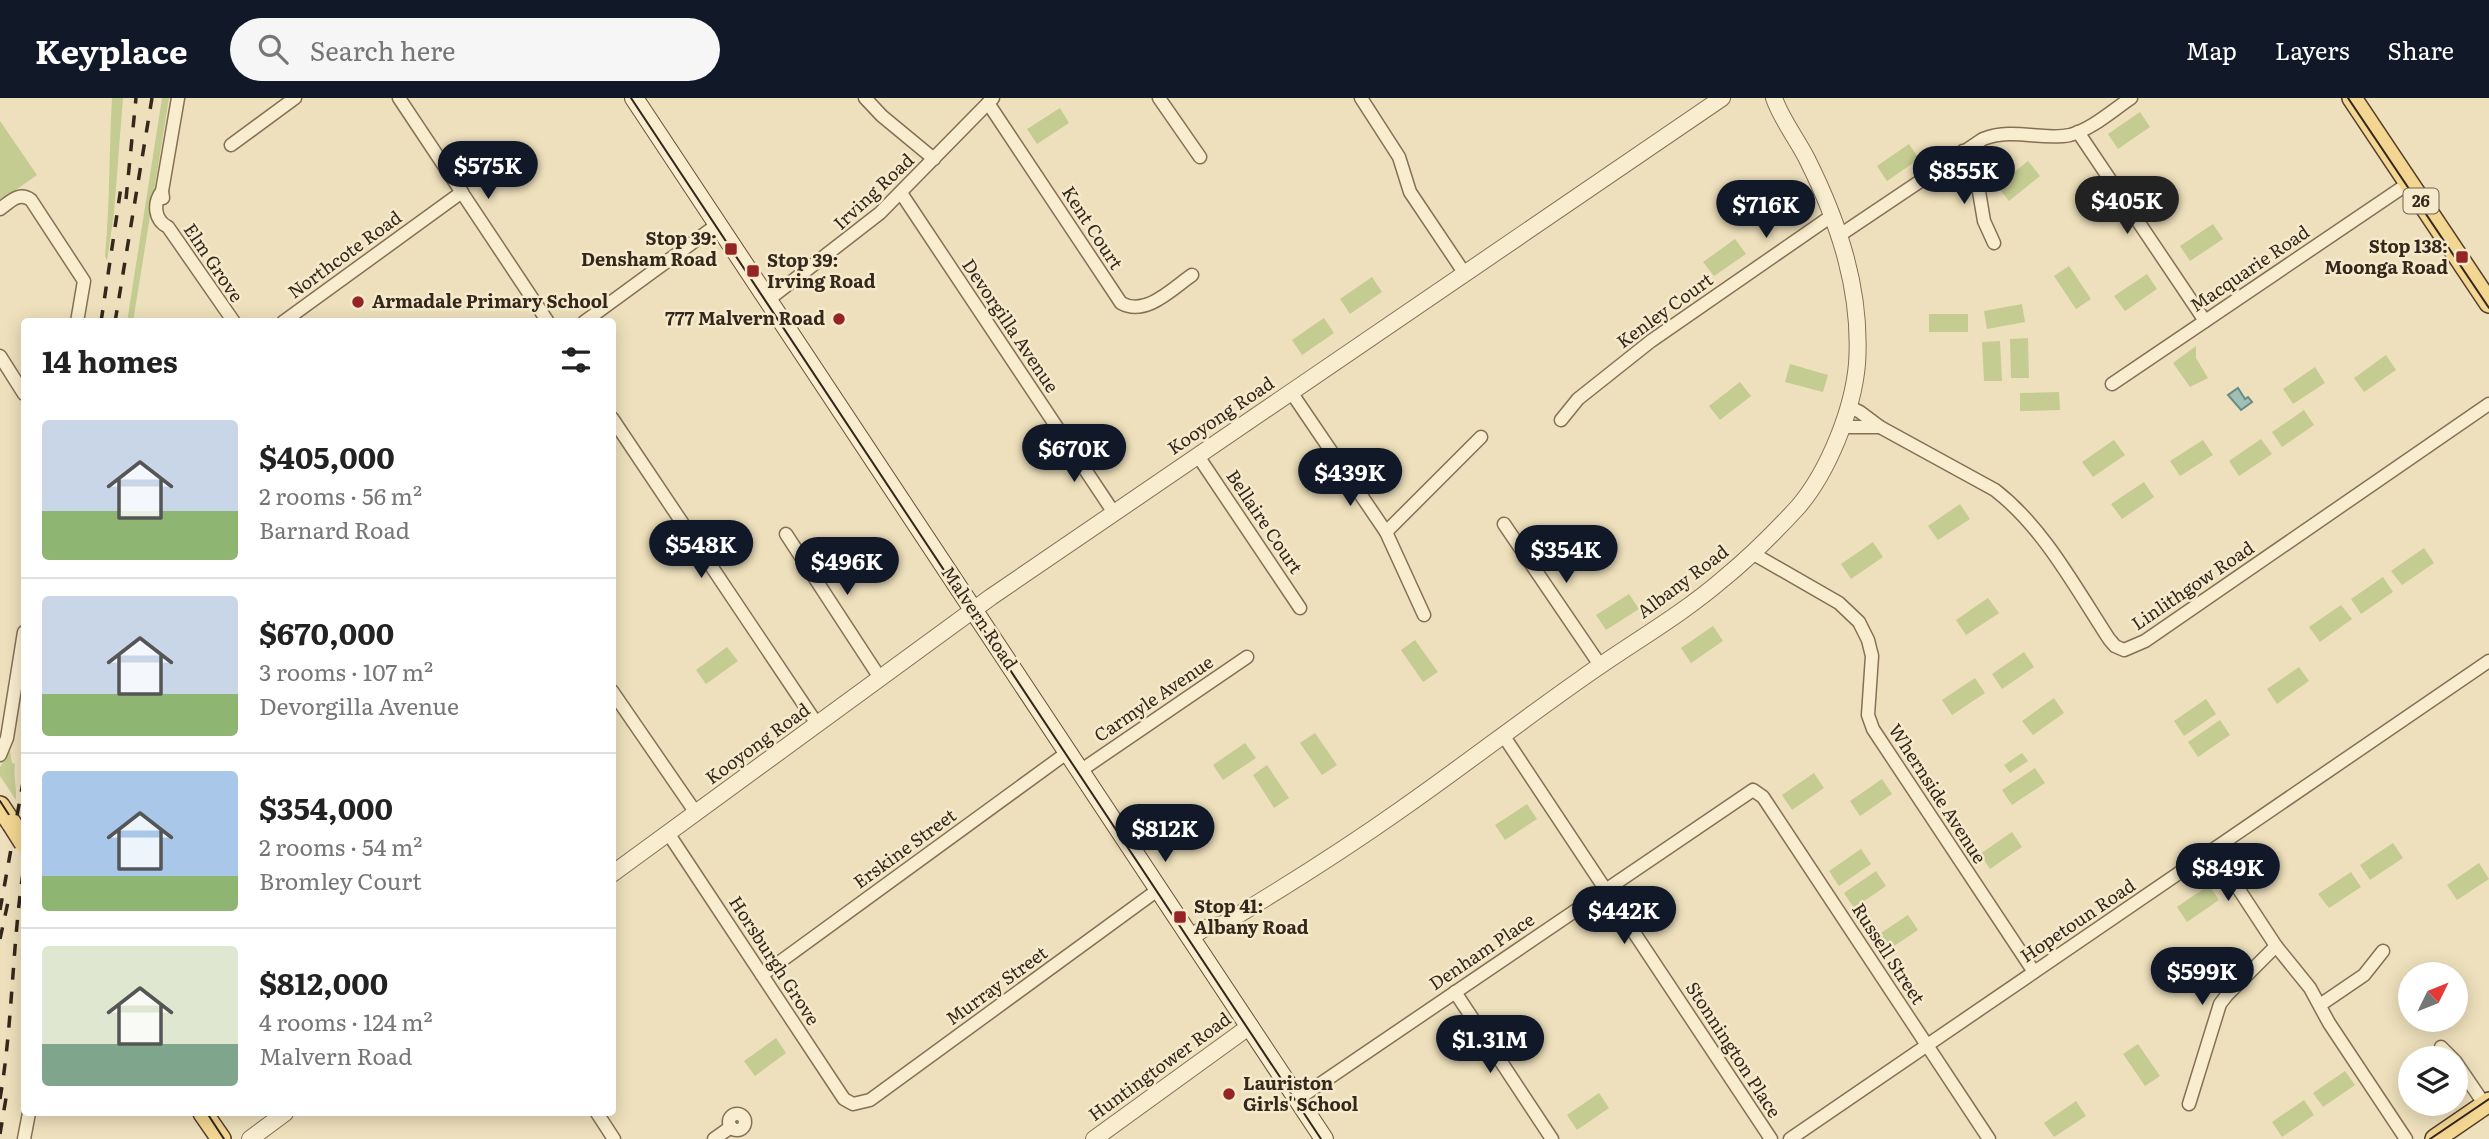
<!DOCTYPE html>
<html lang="en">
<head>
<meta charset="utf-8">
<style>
  :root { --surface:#fff; --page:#f6f6f6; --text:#222; --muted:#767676; --line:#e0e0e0; --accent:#111827 }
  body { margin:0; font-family:Literata,serif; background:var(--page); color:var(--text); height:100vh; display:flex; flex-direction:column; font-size:26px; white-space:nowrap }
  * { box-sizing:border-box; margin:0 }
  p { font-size:23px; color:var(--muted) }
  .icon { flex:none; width:38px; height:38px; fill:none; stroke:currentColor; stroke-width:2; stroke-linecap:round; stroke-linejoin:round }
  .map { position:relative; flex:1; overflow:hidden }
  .drawer { position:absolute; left:21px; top:220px; width:595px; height:798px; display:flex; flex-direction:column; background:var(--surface); border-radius:7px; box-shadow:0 4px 18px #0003 }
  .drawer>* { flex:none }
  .needle { width:46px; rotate:47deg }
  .buttons { position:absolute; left:2398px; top:864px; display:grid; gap:14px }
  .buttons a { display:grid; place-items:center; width:70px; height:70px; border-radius:50%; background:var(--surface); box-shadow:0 4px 18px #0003; font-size:35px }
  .price { position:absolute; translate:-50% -60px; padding:0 16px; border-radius:24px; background:var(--accent); color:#fff; font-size:23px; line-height:46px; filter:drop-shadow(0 2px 4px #0008) }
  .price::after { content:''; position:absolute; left:50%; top:42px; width:21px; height:16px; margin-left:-10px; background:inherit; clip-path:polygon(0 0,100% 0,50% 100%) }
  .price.on { background:#222; color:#fff }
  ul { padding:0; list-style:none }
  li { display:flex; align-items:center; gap:21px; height:175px; padding:0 21px }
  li+li { border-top:2px solid var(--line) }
  li span { display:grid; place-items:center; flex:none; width:196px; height:140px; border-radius:7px; color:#555 }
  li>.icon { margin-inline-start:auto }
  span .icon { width:84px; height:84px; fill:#fffc; stroke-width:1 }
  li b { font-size:30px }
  h2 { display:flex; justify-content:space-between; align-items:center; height:84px; padding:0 21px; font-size:30px }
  header { display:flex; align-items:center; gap:42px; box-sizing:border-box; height:98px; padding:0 35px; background:var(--accent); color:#fff }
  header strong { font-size:33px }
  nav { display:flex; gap:38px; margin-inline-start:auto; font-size:24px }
  .search { width:490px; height:63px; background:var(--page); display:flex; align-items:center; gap:18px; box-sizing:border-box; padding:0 24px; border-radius:38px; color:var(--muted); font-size:26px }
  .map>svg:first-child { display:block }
</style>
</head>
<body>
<header>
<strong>Keyplace</strong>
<div class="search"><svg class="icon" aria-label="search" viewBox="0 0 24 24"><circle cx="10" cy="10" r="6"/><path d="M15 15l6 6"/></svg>Search here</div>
<nav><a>Map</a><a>Layers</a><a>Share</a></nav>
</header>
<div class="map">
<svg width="2489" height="1041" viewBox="0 0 2489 1041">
  <rect width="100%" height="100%" fill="#eee0bc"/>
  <g fill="#c4cc91">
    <path d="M 112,0 L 123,0 L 114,115 L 107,163 L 105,158 C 110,105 109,53 112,0 Z"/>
    <polygon points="162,0 169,0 133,224 127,224"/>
    <polygon points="1060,10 1069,25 1037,46 1027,31"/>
    <polygon points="2140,14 2150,29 2118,51 2108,36"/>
    <polygon points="0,23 37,77 0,103"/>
    <polygon points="1909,46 1919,61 1887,83 1877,68"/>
    <polygon points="2028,63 2040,78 2009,103 1997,88"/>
    <polygon points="2213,126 2223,141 2190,163 2180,148"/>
    <polygon points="1735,141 1746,156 1714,178 1703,164"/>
    <polygon points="2069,168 2091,201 2076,211 2054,178"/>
    <polygon points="2147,176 2157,191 2125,213 2114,198"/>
    <polygon points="1372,179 1382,194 1350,216 1340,201"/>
    <polygon points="2022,206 2025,224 1987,231 1984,213"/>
    <rect x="1929" y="216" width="39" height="18"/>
    <polygon points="1324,220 1334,235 1302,257 1292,242"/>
    <polygon points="2028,240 2029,280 2011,280 2010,241"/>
    <polygon points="2000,243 2002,283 1984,283 1982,244"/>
    <polygon points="2196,248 2196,260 2208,280 2190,289 2173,265"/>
    <polygon points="2386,257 2396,272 2364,294 2354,280"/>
    <polygon points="1790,266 1828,277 1823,294 1785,284"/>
    <polygon points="2315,269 2325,285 2293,306 2283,291"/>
    <polygon points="1740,284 1751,298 1720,322 1709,308"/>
    <polygon points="2059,294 2060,312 2020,313 2020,295"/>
    <polygon points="2304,312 2314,327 2282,349 2272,334"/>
    <polygon points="2261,341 2272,356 2239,378 2229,363"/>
    <polygon points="2114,342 2125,357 2093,379 2082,364"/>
    <polygon points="2203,342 2213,357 2180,378 2170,363"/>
    <polygon points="2144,384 2154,399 2122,421 2111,406"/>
    <polygon points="1960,406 1970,421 1938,442 1928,428"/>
    <polygon points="1873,444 1883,459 1851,481 1841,466"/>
    <polygon points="2424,450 2434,465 2402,487 2391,473"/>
    <polygon points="2383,479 2393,494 2361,516 2351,501"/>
    <polygon points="1629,496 1639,511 1606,532 1596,517"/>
    <polygon points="1988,500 1999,515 1966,537 1956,522"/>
    <polygon points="2341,507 2352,521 2320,544 2309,529"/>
    <polygon points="1713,528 1723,543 1691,565 1681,550"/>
    <polygon points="1415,542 1438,574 1423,584 1401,552"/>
    <polygon points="727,549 738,563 706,586 696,572"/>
    <polygon points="2024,554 2034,569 2002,591 1992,576"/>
    <polygon points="2299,569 2309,583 2277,606 2267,591"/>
    <polygon points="1975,580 1985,595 1952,617 1942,602"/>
    <polygon points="2054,600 2064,615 2033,637 2022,623"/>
    <polygon points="2206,601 2216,616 2184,638 2174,623"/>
    <polygon points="2220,622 2230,637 2198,659 2188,644"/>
    <polygon points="1315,635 1337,667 1322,677 1300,645"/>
    <polygon points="1245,645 1256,660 1223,682 1213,667"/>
    <path d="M 10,653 L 12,665 L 15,666 C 13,679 17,689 16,702 L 0,678 L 0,669 Z"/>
    <polygon points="2022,655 2028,663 2010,675 2004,667"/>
    <polygon points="1267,667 1289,700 1274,710 1253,677"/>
    <polygon points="2035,670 2045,685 2012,707 2002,692"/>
    <polygon points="1814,675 1824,690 1792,712 1782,697"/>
    <polygon points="1882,681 1892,696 1860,718 1850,703"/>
    <polygon points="1527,706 1537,721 1505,742 1495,727"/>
    <polygon points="2012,734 2022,749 1990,771 1980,756"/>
    <polygon points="2393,745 2403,760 2370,782 2360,767"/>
    <polygon points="1861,751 1871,766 1839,788 1829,773"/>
    <polygon points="2479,765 2489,781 2457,802 2447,787"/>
    <polygon points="1876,773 1886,788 1854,810 1844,795"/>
    <polygon points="2351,774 2361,789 2329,810 2318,796"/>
    <polygon points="2209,787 2219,802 2187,824 2177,809"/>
    <polygon points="1908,817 1918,832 1885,854 1875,839"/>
    <polygon points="776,940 786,955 755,978 744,963"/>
    <polygon points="2138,946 2160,978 2145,988 2123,956"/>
    <polygon points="2345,973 2355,987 2323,1009 2313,995"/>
    <polygon points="1599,995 1609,1010 1577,1032 1567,1017"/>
    <polygon points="2304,1002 2314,1017 2282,1039 2272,1024"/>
    <polygon points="2076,1003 2086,1018 2054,1039 2044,1025"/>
  </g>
  <polygon fill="#a0bfb6" stroke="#688c84" stroke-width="2" points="2238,290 2245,301 2248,299 2252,304 2241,312 2228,297"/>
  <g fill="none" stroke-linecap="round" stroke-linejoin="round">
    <g stroke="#857056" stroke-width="15">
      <g id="minor">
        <polyline points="399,0 548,224"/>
        <polyline points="865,0 882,18 934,61"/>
        <polyline points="1159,0 1200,59"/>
        <polyline points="1361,0 1399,59 1410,94 1465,176"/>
        <path d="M 988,5 L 1121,205 C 1146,219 1173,190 1192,177"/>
        <polyline points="2078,34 2205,223"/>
        <polyline points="231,47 295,0"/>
        <polyline points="1963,53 1975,70 1984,123 1994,145"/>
        <path d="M 162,93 C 153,105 154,122 168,129 L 234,224"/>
        <polyline points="901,95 1114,415"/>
        <polyline points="163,100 162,93 178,0"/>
        <path d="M 0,111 C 10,104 19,93 31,102 L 84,183 L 77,224"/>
        <path d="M 1840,137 L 1983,41 C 2014,29 2041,43 2070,37 C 2091,32 2113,12 2131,0"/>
        <polyline points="768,202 880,115 993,0"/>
        <polyline points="283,224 462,94"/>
        <polyline points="584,224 718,126"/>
        <polyline points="0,258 24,296"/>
        <polyline points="2112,286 2409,85"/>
        <polyline points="1291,294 1386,434 1424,517"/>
        <path d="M 1848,308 L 1860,314 L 1880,329 L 1995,392 C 2044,430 2075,489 2109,541 L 2115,548 L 2124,552 L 2145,543 L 2489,306"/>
        <polyline points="612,320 817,626"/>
        <polyline points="1561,322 1578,301 1651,243 1833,117"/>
        <polyline points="1841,329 1880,329"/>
        <polyline points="1198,358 1300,510"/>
        <polyline points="1504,426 1600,567"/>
        <polyline points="1386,434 1481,339"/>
        <polyline points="786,436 880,580"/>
        <polyline points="1752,455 1839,505 1859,524 1868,542 1872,558 1868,617 1873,631 2034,874"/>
        <polyline points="612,593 696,715"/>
        <polyline points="1503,637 1771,1041"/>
        <polyline points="0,657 7,640 24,534"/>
        <polyline points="1080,673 1247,559"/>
        <polyline points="668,735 844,1001 853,1006 870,1002 1159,791"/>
        <polyline points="2213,752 2276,848 2310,890 2329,925 2406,1041"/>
        <polyline points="762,877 1068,654"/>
        <polyline points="1455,894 1552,1041"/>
        <polyline points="2320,907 2364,877 2383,853"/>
        <polyline points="2441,949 2453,961"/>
        <polyline points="2455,963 2485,1007"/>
        <polyline points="1298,1001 1753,692 1763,699 1989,1041"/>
        <polyline points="2189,1006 2220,906 2227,897 2276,848"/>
        <polyline points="597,1015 614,1041"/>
        <circle cx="737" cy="1024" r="8"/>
        <polyline points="24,1041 29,1015"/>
        <polyline points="714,1041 731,1029"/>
        <polyline points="1790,1041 2489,563"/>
      </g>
    </g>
    <g stroke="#857056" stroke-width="18">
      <g id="tertiary">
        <polyline points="612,776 991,499 1722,0"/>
        <path d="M 1191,839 L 1205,830 L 1223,826 C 1285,789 1345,751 1403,710 C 1463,668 1521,623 1581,581 C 1628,547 1679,519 1723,481 C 1750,459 1775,434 1798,409 C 1828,374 1853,312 1857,266 C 1862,193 1839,125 1807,61 C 1797,41 1781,21 1774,0"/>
        <polyline points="250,1041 285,1015"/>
        <polyline points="1094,1041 1250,928"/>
      </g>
    </g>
    <g stroke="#675139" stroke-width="20">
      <polyline id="secondary" points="634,0 1324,1041"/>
    </g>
    <g stroke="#533e2b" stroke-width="22">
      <g id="primary">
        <polyline points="2352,0 2489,205"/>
        <polyline points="0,708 12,726"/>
        <polyline points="203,1015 221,1041"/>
        <polyline points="2435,1041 2489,1004"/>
      </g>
    </g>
    <use href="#minor" stroke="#f9edcf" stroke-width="12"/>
    <use href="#tertiary" stroke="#f9edcf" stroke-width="16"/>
    <use href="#secondary" stroke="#f9edcf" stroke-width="18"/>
    <use href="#primary" stroke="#f3d692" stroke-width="19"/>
    <g stroke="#34271b" stroke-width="2">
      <polyline points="631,0 1321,1041"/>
      <polyline points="2348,0 2489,210"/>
      <polyline points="0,703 24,740"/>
      <polyline points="207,1015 224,1041"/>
      <polyline points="2430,1041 2489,1001"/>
    </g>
    <g stroke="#34271b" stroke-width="3.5" stroke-dasharray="12 12" stroke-linecap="butt">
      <polyline points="126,101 136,0"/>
      <polyline points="101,224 121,89"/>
      <polyline points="115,224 152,0"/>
      <polyline points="0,812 24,679"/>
      <polyline points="0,841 8,804"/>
      <path d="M 0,1001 C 13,924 12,846 24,768"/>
      <polyline points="0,1036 7,994"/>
    </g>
    <g stroke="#533e2b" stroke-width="22" stroke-linecap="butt">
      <polyline id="primary-bridge" points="12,726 24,745"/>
    </g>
    <use href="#primary-bridge" stroke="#f3d692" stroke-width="19"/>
  </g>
  <g fill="#952525" stroke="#f5eacc" stroke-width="2.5">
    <rect x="724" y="144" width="14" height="14" rx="3.5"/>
    <rect x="2455" y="152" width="14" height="14" rx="3.5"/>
    <rect x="746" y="166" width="14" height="14" rx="3.5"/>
    <circle cx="358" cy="204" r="7"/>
    <circle cx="839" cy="221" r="7"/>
    <rect x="1173" y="812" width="14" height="14" rx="3.5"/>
    <circle cx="1229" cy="996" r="7"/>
  </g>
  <g text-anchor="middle" stroke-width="5" stroke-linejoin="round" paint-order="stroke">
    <rect fill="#f5eacc" stroke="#6e6250" stroke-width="2" x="2403.5" y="90.5" width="35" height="25" rx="5"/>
    <g font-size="16" font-weight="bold" fill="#34271b">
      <text x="2421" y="109">26</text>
    </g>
    <g font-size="18" fill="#34271b" stroke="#f5eacc">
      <text transform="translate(874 94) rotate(-43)" y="6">Irving Road</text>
      <text transform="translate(1092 130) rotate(57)" y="6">Kent Court</text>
      <text transform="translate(345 157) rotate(-36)" y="6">Northcote Road</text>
      <text transform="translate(213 165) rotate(56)" y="6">Elm Grove</text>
      <text transform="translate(2250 171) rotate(-34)" y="6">Macquarie Road</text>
      <text transform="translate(1665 213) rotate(-36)" y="6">Kenley Court</text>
      <text transform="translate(1010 228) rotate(56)" y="6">Devorgilla Avenue</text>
      <text transform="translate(1221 318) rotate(-34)" y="6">Kooyong Road</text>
      <text transform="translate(1264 424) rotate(56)" y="6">Bellaire Court</text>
      <text transform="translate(1683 484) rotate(-37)" y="6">Albany Road</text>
      <text transform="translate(2193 488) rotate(-34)" y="6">Linlithgow Road</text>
      <text transform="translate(979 520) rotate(56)" y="6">Malvern Road</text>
      <text transform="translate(1154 601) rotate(-34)" y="6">Carmyle Avenue</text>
      <text transform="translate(758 646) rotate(-36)" y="6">Kooyong Road</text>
      <text transform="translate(1937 696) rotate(57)" y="6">Whernside Avenue</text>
      <text transform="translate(905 751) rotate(-36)" y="6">Erskine Street</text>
      <text transform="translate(2078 823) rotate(-34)" y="6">Hopetoun Road</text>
      <text transform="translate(1482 854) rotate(-34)" y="6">Denham Place</text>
      <text transform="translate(1888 856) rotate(57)" y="6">Russell Street</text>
      <text transform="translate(774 863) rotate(57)" y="6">Horsburgh Grove</text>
      <text transform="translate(997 888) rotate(-36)" y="6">Murray Street</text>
      <text transform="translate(1733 952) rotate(57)" y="6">Stonnington Place</text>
      <text transform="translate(1160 969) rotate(-36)" y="6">Huntingtower Road</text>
    </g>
    <g font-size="18" font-weight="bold" fill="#34271b" stroke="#f5eacc" text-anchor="start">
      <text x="717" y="147" text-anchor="end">Stop 39:<tspan x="717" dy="21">Densham Road</tspan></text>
      <text x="2448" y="155" text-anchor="end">Stop 138:<tspan x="2448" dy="21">Moonga Road</tspan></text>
      <text x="767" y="169">Stop 39:<tspan x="767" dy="21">Irving Road</tspan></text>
      <text x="372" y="210">Armadale Primary School</text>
      <text x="825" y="227" text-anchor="end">777 Malvern Road</text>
      <text x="1194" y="815">Stop 41:<tspan x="1194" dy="21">Albany Road</tspan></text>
      <text x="1243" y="992">Lauriston<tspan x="1243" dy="21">Girls' School</tspan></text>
    </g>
  </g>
</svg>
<div class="buttons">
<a><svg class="needle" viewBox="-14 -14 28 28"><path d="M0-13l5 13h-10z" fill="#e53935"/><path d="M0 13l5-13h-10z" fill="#767676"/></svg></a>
<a><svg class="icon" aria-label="layers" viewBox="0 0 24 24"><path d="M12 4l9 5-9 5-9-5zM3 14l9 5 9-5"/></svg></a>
</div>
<b class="price" style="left:488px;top:103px">$575K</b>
<b class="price" style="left:1964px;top:108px">$855K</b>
<b class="price on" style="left:2127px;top:138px">$405K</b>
<b class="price" style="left:1766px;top:142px">$716K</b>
<b class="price" style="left:1074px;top:386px">$670K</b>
<b class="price" style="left:1350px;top:410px">$439K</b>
<b class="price" style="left:701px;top:482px">$548K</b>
<b class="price" style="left:1566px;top:487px">$354K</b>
<b class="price" style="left:847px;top:499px">$496K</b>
<b class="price" style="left:1165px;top:766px">$812K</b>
<b class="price" style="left:2228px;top:805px">$849K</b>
<b class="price" style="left:1624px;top:848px">$442K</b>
<b class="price" style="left:2202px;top:909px">$599K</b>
<b class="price" style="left:1490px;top:977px">$1.31M</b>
<section class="drawer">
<h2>14 homes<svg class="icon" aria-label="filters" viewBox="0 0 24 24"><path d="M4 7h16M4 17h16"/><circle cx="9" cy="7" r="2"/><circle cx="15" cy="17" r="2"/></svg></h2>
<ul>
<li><span style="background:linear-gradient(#c9d6e8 65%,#8fb573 0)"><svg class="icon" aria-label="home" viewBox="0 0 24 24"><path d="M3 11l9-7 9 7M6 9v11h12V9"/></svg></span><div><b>$405,000</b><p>2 rooms · 56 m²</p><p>Barnard Road</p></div></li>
<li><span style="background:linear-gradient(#c9d6e8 70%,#8fb573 0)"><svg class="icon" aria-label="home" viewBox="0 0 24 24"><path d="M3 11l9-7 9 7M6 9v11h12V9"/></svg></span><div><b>$670,000</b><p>3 rooms · 107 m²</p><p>Devorgilla Avenue</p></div></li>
<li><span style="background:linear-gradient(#a9c7e8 75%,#8fb573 0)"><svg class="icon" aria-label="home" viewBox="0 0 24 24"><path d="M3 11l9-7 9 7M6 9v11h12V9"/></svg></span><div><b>$354,000</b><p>2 rooms · 54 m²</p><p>Bromley Court</p></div></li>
<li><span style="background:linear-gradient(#dfe7d0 70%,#7fa58c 0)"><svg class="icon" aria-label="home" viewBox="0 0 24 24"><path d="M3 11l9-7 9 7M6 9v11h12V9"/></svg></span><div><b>$812,000</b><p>4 rooms · 124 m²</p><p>Malvern Road</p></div></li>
</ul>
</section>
</div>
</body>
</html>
